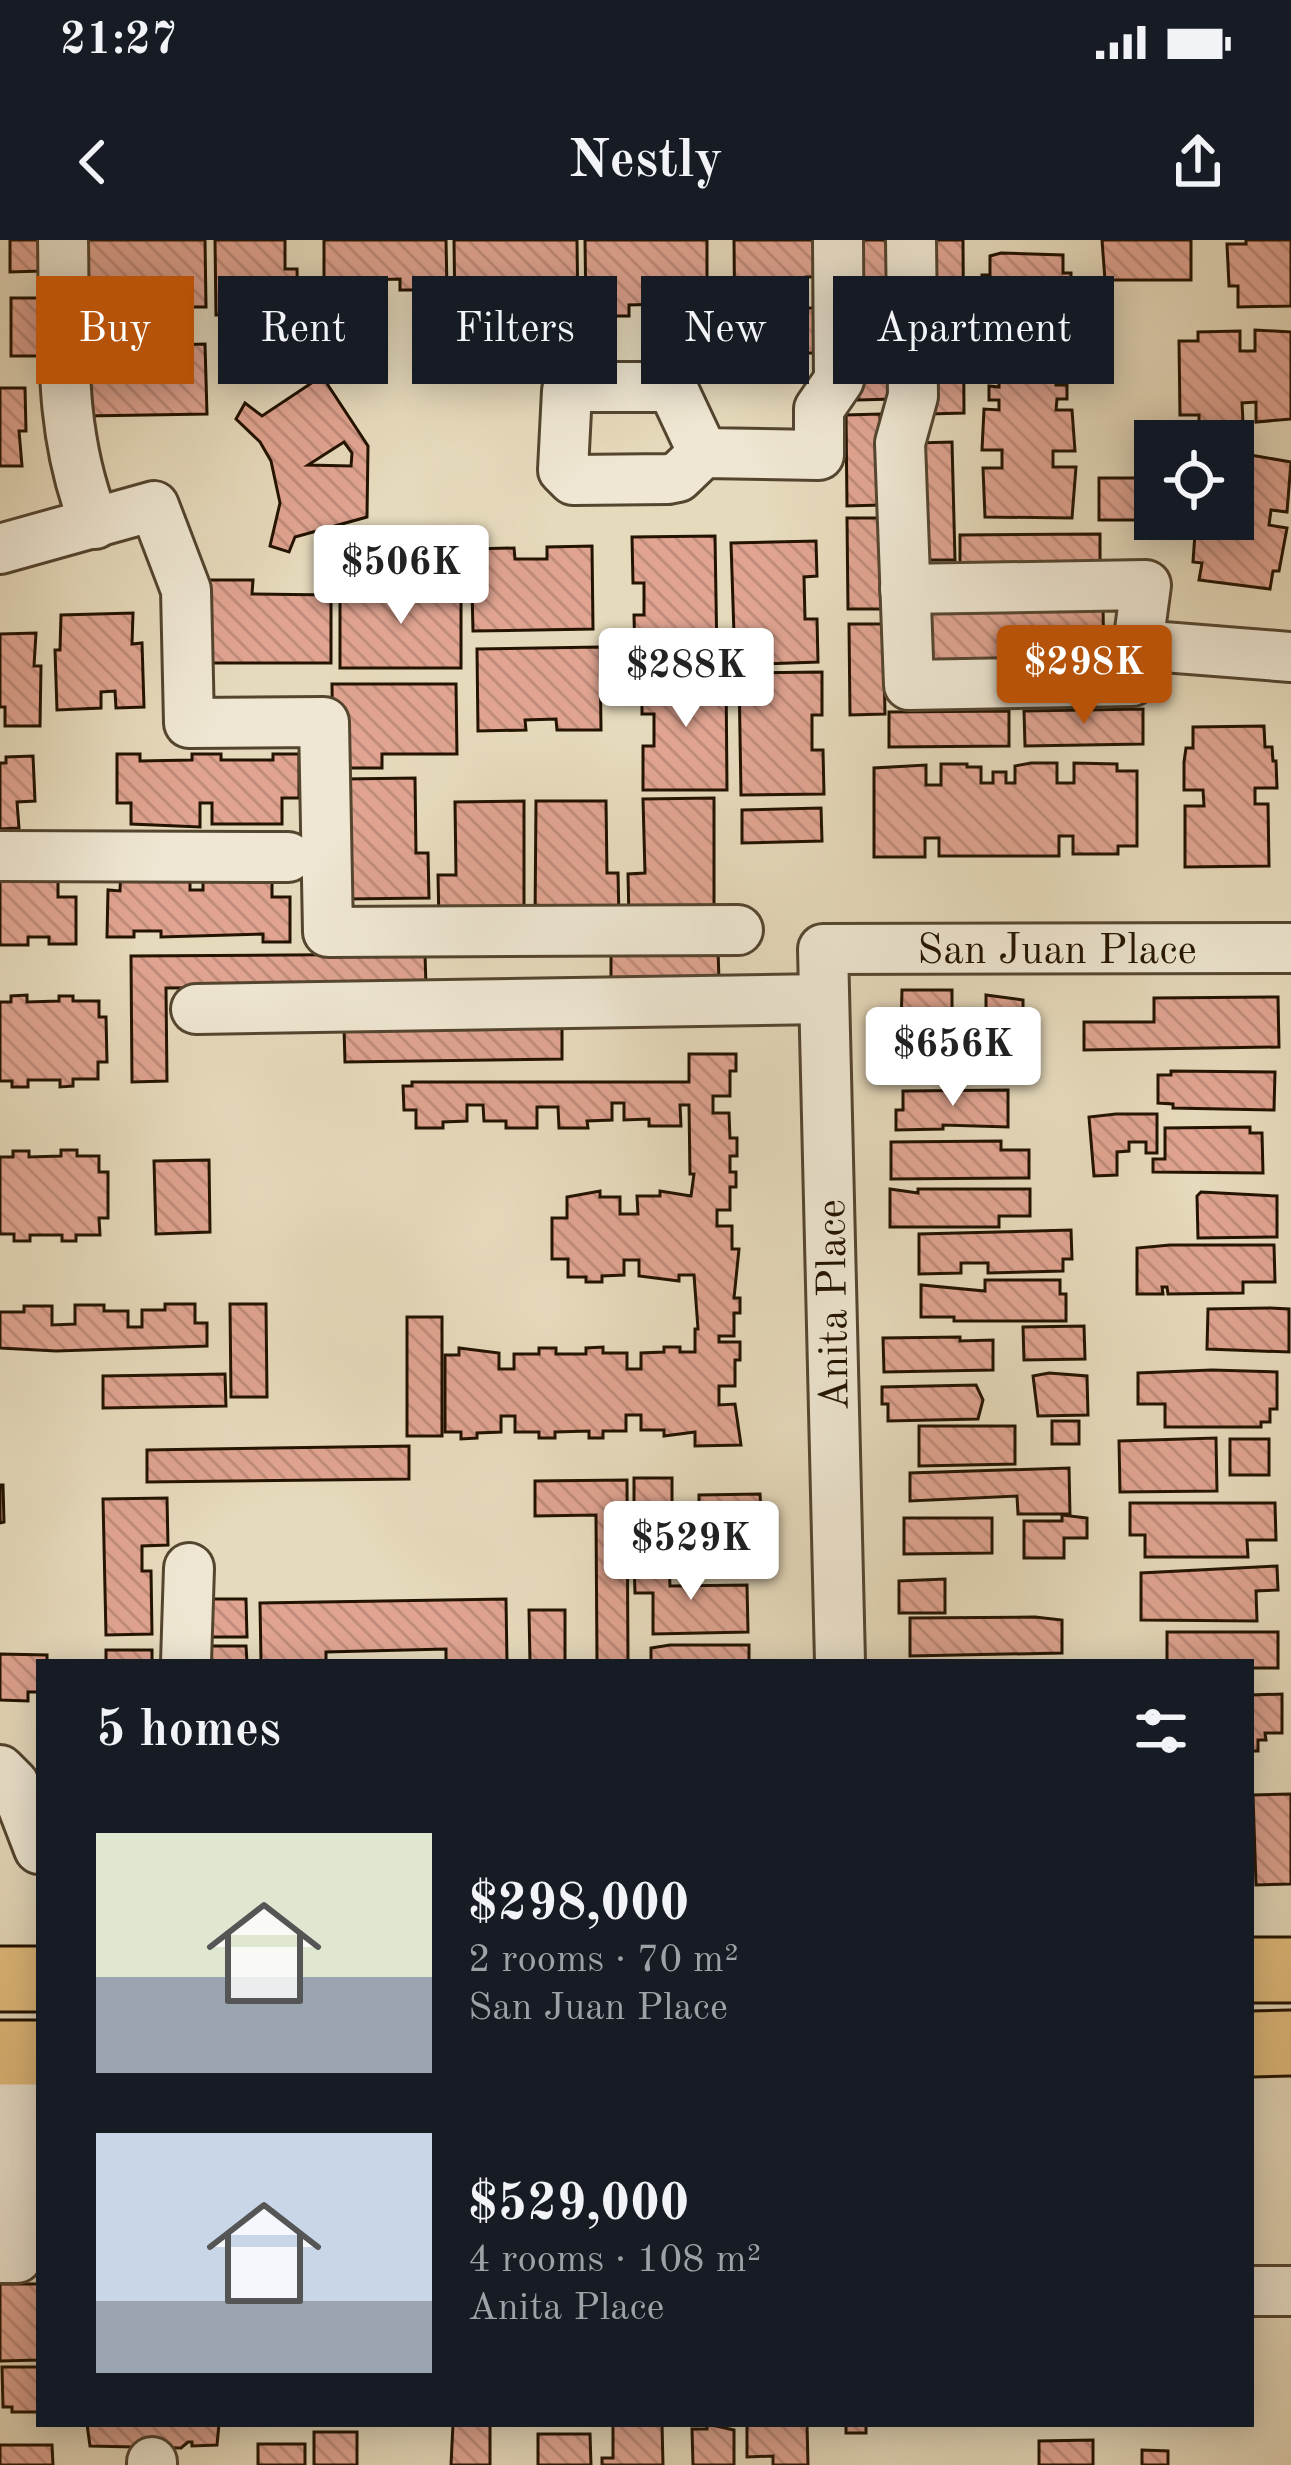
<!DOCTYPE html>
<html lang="en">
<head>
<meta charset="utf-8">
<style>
  :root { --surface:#171b24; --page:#20242c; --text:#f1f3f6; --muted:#9ea1a6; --accent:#b45309 }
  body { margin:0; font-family:"Old Standard TT",serif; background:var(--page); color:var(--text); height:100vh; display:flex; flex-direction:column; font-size:45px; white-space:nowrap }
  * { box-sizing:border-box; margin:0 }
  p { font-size:39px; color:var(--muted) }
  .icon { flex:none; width:66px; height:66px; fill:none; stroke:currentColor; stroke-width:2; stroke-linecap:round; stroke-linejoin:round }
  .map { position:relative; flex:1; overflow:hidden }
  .sheet { position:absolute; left:36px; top:1419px; width:1218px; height:768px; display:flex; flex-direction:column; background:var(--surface); border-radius:0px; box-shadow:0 6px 30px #0003 }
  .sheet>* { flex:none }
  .top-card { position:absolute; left:36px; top:36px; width:1221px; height:108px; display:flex; gap:24px }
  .fabs { position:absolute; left:1134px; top:180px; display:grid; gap:24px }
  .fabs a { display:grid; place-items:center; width:120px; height:120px; border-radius:0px; background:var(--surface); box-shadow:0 6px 30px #0003; font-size:60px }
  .price { position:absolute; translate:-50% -102px; padding:0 27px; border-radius:12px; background:#fff; color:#222; font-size:39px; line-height:78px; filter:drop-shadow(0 3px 6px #0008) }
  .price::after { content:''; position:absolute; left:50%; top:72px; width:36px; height:27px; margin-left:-18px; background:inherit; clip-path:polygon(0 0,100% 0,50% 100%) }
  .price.selected { background:var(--accent); color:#fff }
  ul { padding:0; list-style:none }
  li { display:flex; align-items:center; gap:36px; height:300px; padding:0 60px }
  li span { display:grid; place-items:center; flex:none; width:336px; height:240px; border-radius:0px; color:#555 }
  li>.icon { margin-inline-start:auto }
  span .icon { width:144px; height:144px; fill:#fffc; stroke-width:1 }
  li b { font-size:51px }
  h2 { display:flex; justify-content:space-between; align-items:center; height:144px; padding:0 60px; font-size:51px }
  .tag { padding:0 42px; border-radius:0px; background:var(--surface); box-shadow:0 6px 30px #0003; font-size:42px; line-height:108px }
  .tag.selected { background:var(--accent); color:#fff }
  .status { display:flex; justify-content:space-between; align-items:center; height:84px; padding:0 60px; background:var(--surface); direction:ltr }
  .status svg { height:33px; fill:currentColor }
  header { display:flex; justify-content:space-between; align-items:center; height:156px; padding:0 60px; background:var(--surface); font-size:54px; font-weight:700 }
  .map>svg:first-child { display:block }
</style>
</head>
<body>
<div class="status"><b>21:27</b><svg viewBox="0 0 49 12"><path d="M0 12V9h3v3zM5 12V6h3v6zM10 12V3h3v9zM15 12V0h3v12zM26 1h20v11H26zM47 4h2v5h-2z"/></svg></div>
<header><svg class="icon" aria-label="back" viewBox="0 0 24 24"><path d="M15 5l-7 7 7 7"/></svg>Nestly<svg class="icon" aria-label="share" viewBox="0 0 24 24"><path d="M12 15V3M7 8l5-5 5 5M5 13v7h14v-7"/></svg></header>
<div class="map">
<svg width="1291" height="2225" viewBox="0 0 1291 2225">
  <defs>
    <pattern id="building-back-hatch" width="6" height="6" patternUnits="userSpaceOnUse" patternTransform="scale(3)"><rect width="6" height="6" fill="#e0a491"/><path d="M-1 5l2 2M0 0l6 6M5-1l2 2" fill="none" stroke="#c08c7b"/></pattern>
  </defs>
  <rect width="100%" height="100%" fill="#e6dabc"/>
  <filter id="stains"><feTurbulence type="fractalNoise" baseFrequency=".00167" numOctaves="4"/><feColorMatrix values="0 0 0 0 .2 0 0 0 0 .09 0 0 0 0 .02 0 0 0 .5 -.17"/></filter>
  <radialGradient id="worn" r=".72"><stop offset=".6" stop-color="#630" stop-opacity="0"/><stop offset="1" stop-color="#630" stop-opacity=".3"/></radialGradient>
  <g fill="url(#building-back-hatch)" stroke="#231300" stroke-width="3" fill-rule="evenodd">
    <polygon points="10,0 41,0 42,31 10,32"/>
    <polygon points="83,0 205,0 206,67 131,67 131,81 83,82"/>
    <polygon points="215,0 285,0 285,29 297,29 298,74 216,75"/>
    <polygon points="324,0 446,0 447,50 400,50 400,39 368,40 368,51 324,51"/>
    <polygon points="454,0 577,0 578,76 532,76 531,65 499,66 499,78 455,78"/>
    <polygon points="585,0 707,0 707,76 664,76 664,64 629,65 629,76 586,76"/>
    <polygon points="734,0 816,0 816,37 806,37 806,68 817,68 818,113 735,113"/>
    <rect x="856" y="0" width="35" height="41"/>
    <polygon points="928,0 963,0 964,173 929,174"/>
    <polygon points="1191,0 1191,40 1105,40 1102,0"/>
    <polygon points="1246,0 1291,0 1291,66 1238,67 1238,46 1229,46 1227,4 1246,4"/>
    <polygon points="1001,13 1063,15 1063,33 1071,33 1071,78 1051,77 1051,92 1074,92 1071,135 1056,135 1056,145 1067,145 1067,159 1057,159 1056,170 1072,170 1075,211 1053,211 1053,227 1076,227 1072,278 985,277 983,228 1002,228 1002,210 982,210 984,169 999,170 999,160 989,160 989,146 999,147 999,136 983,136 981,93 1001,93 1001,76 981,76 981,51 982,35 990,35 990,16"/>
    <rect x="11" y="58" width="32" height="58"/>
    <polygon points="892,68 893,159 858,160 858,69"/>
    <polygon points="130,90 130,106 205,104 207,174 85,176 83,91"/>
    <polygon points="1255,90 1291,92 1291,179 1256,182 1256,162 1242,163 1243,182 1199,183 1199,175 1180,175 1179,101 1198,101 1198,92 1240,91 1240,111 1255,111"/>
    <path d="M 322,136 L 368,206 L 367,277 L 295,297 L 289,312 L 270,306 L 280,263 L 271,221 L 260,202 L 236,179 L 245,163 L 262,176 ZM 344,202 L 352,213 L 351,226 L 308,225 Z"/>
    <polygon points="0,148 25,148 26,191 19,191 22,226 0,226"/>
    <polygon points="880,174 881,265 847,266 846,175"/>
    <polygon points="952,202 955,320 920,320 917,203"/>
    <polygon points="1239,213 1291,222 1287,272 1271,270 1269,285 1287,288 1279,331 1273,331 1270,349 1199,340 1202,323 1193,322 1196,279 1233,279 1233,215"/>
    <polygon points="1099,238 1150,238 1149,280 1099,280"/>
    <polygon points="847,278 880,278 882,369 848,369"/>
    <polygon points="1100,294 1100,329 960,330 960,295"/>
    <polygon points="715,296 717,419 635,420 634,375 644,375 644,343 633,343 632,297"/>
    <polygon points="816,301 817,336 804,337 805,379 817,379 818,422 735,425 731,303"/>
    <polygon points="592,306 593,389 473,391 471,309 514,308 515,319 547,319 547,307"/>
    <polygon points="208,340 253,340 252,354 331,355 331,423 208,423"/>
    <polygon points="461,343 461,428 340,428 340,344 386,344 386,355 416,355 416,344"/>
    <polygon points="1103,365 1104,432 930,435 929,367"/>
    <polygon points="133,373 132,404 142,403 144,467 116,468 115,451 101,452 101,468 57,470 55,410 60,410 61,375"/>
    <polygon points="849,384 883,384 885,474 850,475"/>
    <polygon points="36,393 34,426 41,426 40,486 5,486 5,467 0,467 0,394"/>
    <polygon points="600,407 601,490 557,490 556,479 525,480 526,490 478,491 477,409"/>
    <polygon points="642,430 726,430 727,550 643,550 643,506 654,506 654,474 642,474"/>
    <polygon points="822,432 822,475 812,475 812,510 823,510 824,554 741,555 739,433"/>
    <polygon points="332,444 456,444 457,514 382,514 382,528 333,528"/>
    <polygon points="1143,469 1143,504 1025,506 1024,471"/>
    <polygon points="1009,471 1009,506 889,507 889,472"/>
    <polygon points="1264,486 1265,507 1272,507 1273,521 1276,521 1277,548 1255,548 1255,564 1268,564 1269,626 1185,627 1185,566 1204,566 1203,550 1184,550 1184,522 1186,508 1193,508 1193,487"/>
    <polygon points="117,514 140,514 140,521 192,520 192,514 221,514 221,520 273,520 273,514 299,514 299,558 282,558 282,584 212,584 212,563 200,563 200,587 131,584 131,563 117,563"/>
    <polygon points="33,516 35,561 17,562 19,588 0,589 0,523 6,523 6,517"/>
    <polygon points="1031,523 1057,523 1057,543 1074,543 1074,523 1117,524 1117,531 1137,531 1137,606 1118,606 1118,614 1073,614 1073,596 1059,596 1059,616 939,616 939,598 925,598 925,617 874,617 874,528 926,525 926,545 941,545 941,524 967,524 967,527 981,527 981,543 993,543 993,532 1006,532 1006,543 1015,543 1015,526"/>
    <polygon points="415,538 416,613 428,613 429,658 346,659 345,539"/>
    <polygon points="714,558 714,679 629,680 628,634 645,633 643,559"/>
    <polygon points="524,561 524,681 439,682 438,635 456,635 455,562"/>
    <polygon points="536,561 606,561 607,633 618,633 619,679 535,680"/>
    <polygon points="821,568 822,601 742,603 742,570"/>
    <polygon points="190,625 190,650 203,650 203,626 272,630 272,657 290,657 290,702 263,702 263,694 161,697 161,691 134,691 134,697 107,697 108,650 120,651 121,626"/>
    <polygon points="0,631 58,633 58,657 76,657 76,704 49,704 49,697 28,697 28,705 0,705"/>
    <polygon points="718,709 719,741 611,743 611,710"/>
    <polygon points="425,714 426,746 166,748 167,841 132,842 131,716"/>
    <polygon points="902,750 952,750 952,787 901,787"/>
    <polygon points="27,755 27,762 59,761 59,756 73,756 73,761 99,761 99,777 106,777 107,822 98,822 98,839 73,839 73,846 60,847 60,840 28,840 28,847 12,847 12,841 0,841 0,762 11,762 11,756"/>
    <polygon points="986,755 1023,760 1023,787 986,786"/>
    <polygon points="1278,757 1279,807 1084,810 1084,782 1154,782 1154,758"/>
    <polygon points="562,785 562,819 345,822 344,788"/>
    <polygon points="898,803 1032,804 1032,839 898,839"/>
    <polygon points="689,814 736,814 736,831 730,831 730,856 713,856 713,873 729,873 730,898 737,898 737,916 730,916 730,932 736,932 736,947 730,947 730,970 717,970 717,986 732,986 732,1009 739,1009 734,1058 740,1058 740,1073 734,1073 734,1096 719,1096 719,1102 740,1102 740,1120 735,1120 735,1146 719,1146 719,1165 735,1164 741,1205 695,1206 695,1192 664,1196 664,1190 641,1190 641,1175 626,1175 626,1191 603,1191 603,1198 589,1198 589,1191 555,1192 555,1198 539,1198 539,1192 515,1192 515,1176 501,1176 501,1192 477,1193 477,1198 461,1199 461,1192 445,1192 445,1115 459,1115 459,1108 499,1113 499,1129 514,1129 514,1114 539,1114 539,1108 556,1108 556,1114 586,1114 586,1108 603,1107 603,1113 627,1113 627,1129 641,1129 641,1113 664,1112 664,1107 680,1107 680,1112 695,1112 695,1089 698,1089 694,1035 679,1035 679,1041 639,1036 639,1020 624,1020 624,1035 602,1036 602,1042 586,1042 586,1037 568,1037 568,1019 552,1019 552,978 567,978 567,957 600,951 600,957 620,957 620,974 638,974 637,956 660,956 660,951 691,956 694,934 690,934 689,865 680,865 681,886 649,886 649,879 624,880 624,863 612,863 612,880 587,881 588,888 559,888 558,867 537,867 537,888 506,888 506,881 484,881 483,865 467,865 467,881 443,882 443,888 416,888 416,870 404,870 403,846 412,846 412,842 689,842"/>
    <polygon points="1171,831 1275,832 1274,870 1173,868 1173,864 1158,863 1158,835 1171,835"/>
    <polygon points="1008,850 1008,887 943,885 943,889 896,890 896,870 903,870 903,851"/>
    <polygon points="1116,874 1157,874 1157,913 1146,913 1146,902 1129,902 1129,911 1117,912 1117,935 1094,936 1089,877"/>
    <polygon points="1250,887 1250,893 1262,893 1263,933 1153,932 1153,919 1165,919 1165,888"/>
    <polygon points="1001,901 1001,910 1029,910 1029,938 891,939 891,902"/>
    <polygon points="61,910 77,910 77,916 99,916 99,932 108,932 108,978 99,978 100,995 76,995 76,1001 62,1001 62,995 30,995 30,1001 14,1001 14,994 0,994 0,917 13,917 13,911 29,911 29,917 61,916"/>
    <polygon points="209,920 210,992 156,994 154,921"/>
    <polygon points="890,949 918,953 918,949 1030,949 1030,976 999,976 999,987 890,987"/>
    <polygon points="1201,952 1277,956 1277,997 1198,998 1197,956"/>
    <polygon points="1071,990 1072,1019 1063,1019 1063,1031 988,1033 988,1023 961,1023 961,1033 919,1034 919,994"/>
    <polygon points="1170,1005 1274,1005 1275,1042 1243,1042 1243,1053 1168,1054 1167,1047 1162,1047 1163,1054 1137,1054 1137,1008"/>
    <polygon points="985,1040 1060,1040 1060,1054 1066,1054 1066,1081 954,1081 954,1077 921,1077 921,1045 985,1051"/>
    <polygon points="165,1064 195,1064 195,1083 207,1083 207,1106 56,1111 0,1108 0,1072 24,1072 24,1066 52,1066 52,1085 75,1084 75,1065 104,1065 104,1071 128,1071 128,1087 142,1087 142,1070 165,1070"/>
    <polygon points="230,1064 266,1064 267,1157 231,1157"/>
    <polygon points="1270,1068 1289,1069 1289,1112 1207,1109 1208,1069"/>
    <rect x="407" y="1077" width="35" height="119"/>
    <polygon points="1084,1086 1085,1119 1024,1120 1023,1087"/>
    <polygon points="960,1097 960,1101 993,1100 993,1130 884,1132 883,1098"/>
    <polygon points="1212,1130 1277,1132 1277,1169 1270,1169 1270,1182 1261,1182 1261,1187 1165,1187 1165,1164 1138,1164 1138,1133"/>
    <polygon points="1049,1133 1087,1136 1088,1175 1038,1176 1033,1136"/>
    <polygon points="225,1134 226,1166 103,1168 103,1136"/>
    <polygon points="976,1145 983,1160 978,1179 888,1181 888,1164 882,1164 882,1147"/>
    <rect x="1052" y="1181" width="27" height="23"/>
    <polygon points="919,1186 1015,1186 1015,1224 919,1226"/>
    <polygon points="1216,1198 1217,1251 1120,1252 1119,1201"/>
    <rect x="1230" y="1199" width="39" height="36"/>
    <polygon points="409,1206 409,1239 147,1242 147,1210"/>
    <polygon points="1069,1228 1070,1274 1018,1274 1017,1256 910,1261 910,1233"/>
    <rect x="634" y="1238" width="38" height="34"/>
    <polygon points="627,1240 628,1422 597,1422 596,1275 535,1276 535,1241"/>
    <polygon points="0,1245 3,1245 4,1282 0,1283"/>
    <polygon points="760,1254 763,1309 699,1310 699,1255"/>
    <polygon points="167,1258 168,1305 142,1306 142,1331 151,1331 152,1394 106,1395 103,1259"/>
    <polygon points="1130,1263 1275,1263 1276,1300 1247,1300 1248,1317 1145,1317 1145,1295 1130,1295"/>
    <polygon points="1062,1275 1087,1278 1087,1298 1064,1298 1064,1318 1024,1318 1024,1281 1062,1281"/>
    <polygon points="904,1278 992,1278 992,1313 904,1314"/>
    <polygon points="634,1320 669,1320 670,1346 747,1345 748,1392 653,1394 653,1353 635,1353"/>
    <polygon points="1277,1326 1278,1350 1256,1351 1257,1381 1141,1380 1141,1333"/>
    <polygon points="945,1339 945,1373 899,1373 899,1341"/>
    <polygon points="209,1359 246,1359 247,1397 209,1397"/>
    <polygon points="506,1359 507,1422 446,1422 446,1409 326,1412 326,1422 261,1422 260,1363"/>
    <polygon points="529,1370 565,1370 565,1422 530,1422"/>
    <polygon points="1035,1377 1062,1380 1062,1413 910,1416 910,1378"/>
    <polygon points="1167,1392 1278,1392 1278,1428 1251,1428 1251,1422 1167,1422"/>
    <polygon points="670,1405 749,1405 749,1422 651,1422 651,1408"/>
    <polygon points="201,1406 246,1406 247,1422 201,1422"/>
    <rect x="106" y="1410" width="46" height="12"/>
    <polygon points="0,1414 47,1415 47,1422 39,1422 39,1452 28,1452 28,1461 0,1460"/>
    <polygon points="1282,1454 1282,1493 1265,1493 1266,1500 1258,1500 1258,1511 1251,1511 1251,1455"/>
    <polygon points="1291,1554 1291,1644 1256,1645 1253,1555"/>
    <polygon points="0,2044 39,2044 39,2120 0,2121"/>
    <polygon points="2,2127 39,2127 39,2172 12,2172 12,2167 3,2167"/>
    <polygon points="87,2184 219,2184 217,2205 192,2206 192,2202 188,2202 181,2208 90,2206"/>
    <polygon points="453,2184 490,2184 490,2225 451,2225"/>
    <polygon points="613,2184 662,2184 663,2225 602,2225 602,2218 613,2218"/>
    <polygon points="707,2184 734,2190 734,2225 693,2225 692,2189 707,2189"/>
    <polygon points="747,2184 807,2184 808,2225 773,2225 773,2216 747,2217"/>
    <rect x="846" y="2184" width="20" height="9"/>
    <rect x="314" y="2192" width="43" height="33"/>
    <polygon points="538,2194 590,2194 591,2225 538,2225"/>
    <polygon points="1093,2200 1093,2225 1039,2225 1039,2201"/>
    <rect x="258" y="2204" width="47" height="21"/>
    <polygon points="0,2205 52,2205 53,2225 0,2225"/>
    <polygon points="1142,2210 1168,2211 1168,2225 1142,2225"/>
  </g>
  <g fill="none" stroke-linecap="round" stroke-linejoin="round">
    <g stroke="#54452f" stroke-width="54">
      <g id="minor">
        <path d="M 63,0 C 65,99 57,190 95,284"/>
        <polyline points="911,0 913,156 900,203 909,445 1132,441 1138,405 1291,417"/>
        <polyline points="703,213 672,147 574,147 567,151 563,230 573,240 668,239 678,237 703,213 819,215 819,169 839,140 838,0"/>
        <polyline points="0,309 154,266 186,350 189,483 324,482 328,692 738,690"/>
        <polyline points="905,349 1146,345 1138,405"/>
        <polyline points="0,616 288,617"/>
        <polyline points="196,769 824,759"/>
        <polyline points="186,1422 189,1328"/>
        <polyline points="840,1422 823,709 1291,708"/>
        <polyline points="0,1530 14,1544 39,1609"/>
        <polyline points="0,2018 17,2018 16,1813"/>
        <polyline points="1251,2051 1291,2051"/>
        <polyline points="152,2222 152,2225"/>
      </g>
    </g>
    <g stroke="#231300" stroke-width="69">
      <g id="major">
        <polyline points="1251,1730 1291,1730"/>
        <polyline points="0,1739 39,1739"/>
        <polyline points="1251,1804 1291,1803"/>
        <polyline points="0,1813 39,1813"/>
      </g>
    </g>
    <use href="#minor" stroke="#efe7d3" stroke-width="48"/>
    <use href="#major" stroke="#e3bd7e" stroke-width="63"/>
  </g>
  <g text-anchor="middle" stroke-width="9" stroke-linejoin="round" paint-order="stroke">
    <g font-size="42" fill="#231300" stroke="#efe7d3">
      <text x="1057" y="723">San Juan Place</text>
      <text transform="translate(831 1065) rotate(-91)" y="15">Anita Place</text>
    </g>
  </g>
  <rect width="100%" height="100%" filter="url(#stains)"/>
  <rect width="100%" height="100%" fill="url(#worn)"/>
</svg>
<div class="fabs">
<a><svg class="icon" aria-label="locate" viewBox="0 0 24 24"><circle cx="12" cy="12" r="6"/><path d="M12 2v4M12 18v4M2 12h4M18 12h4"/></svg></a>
</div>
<b class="price" style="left:401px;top:387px">$506K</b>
<b class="price selected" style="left:1084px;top:487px">$298K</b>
<b class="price" style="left:686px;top:490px">$288K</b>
<b class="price" style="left:953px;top:869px">$656K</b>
<b class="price" style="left:691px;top:1363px">$529K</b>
<div class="top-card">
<a class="tag selected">Buy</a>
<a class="tag">Rent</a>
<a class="tag">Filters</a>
<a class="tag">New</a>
<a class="tag">Apartment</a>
</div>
<section class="sheet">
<h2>5 homes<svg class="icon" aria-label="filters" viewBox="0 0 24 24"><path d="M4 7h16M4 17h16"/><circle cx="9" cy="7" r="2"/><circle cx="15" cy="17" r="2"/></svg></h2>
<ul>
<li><span style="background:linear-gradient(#dfe7d0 60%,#9aa5b1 0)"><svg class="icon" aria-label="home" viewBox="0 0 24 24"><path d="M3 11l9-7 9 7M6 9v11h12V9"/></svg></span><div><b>$298,000</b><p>2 rooms · 70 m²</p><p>San Juan Place</p></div></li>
<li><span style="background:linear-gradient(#c9d6e8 70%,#9aa5b1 0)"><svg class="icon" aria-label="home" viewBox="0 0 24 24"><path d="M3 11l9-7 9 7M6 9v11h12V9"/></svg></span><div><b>$529,000</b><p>4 rooms · 108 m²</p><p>Anita Place</p></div></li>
</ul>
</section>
</div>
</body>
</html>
